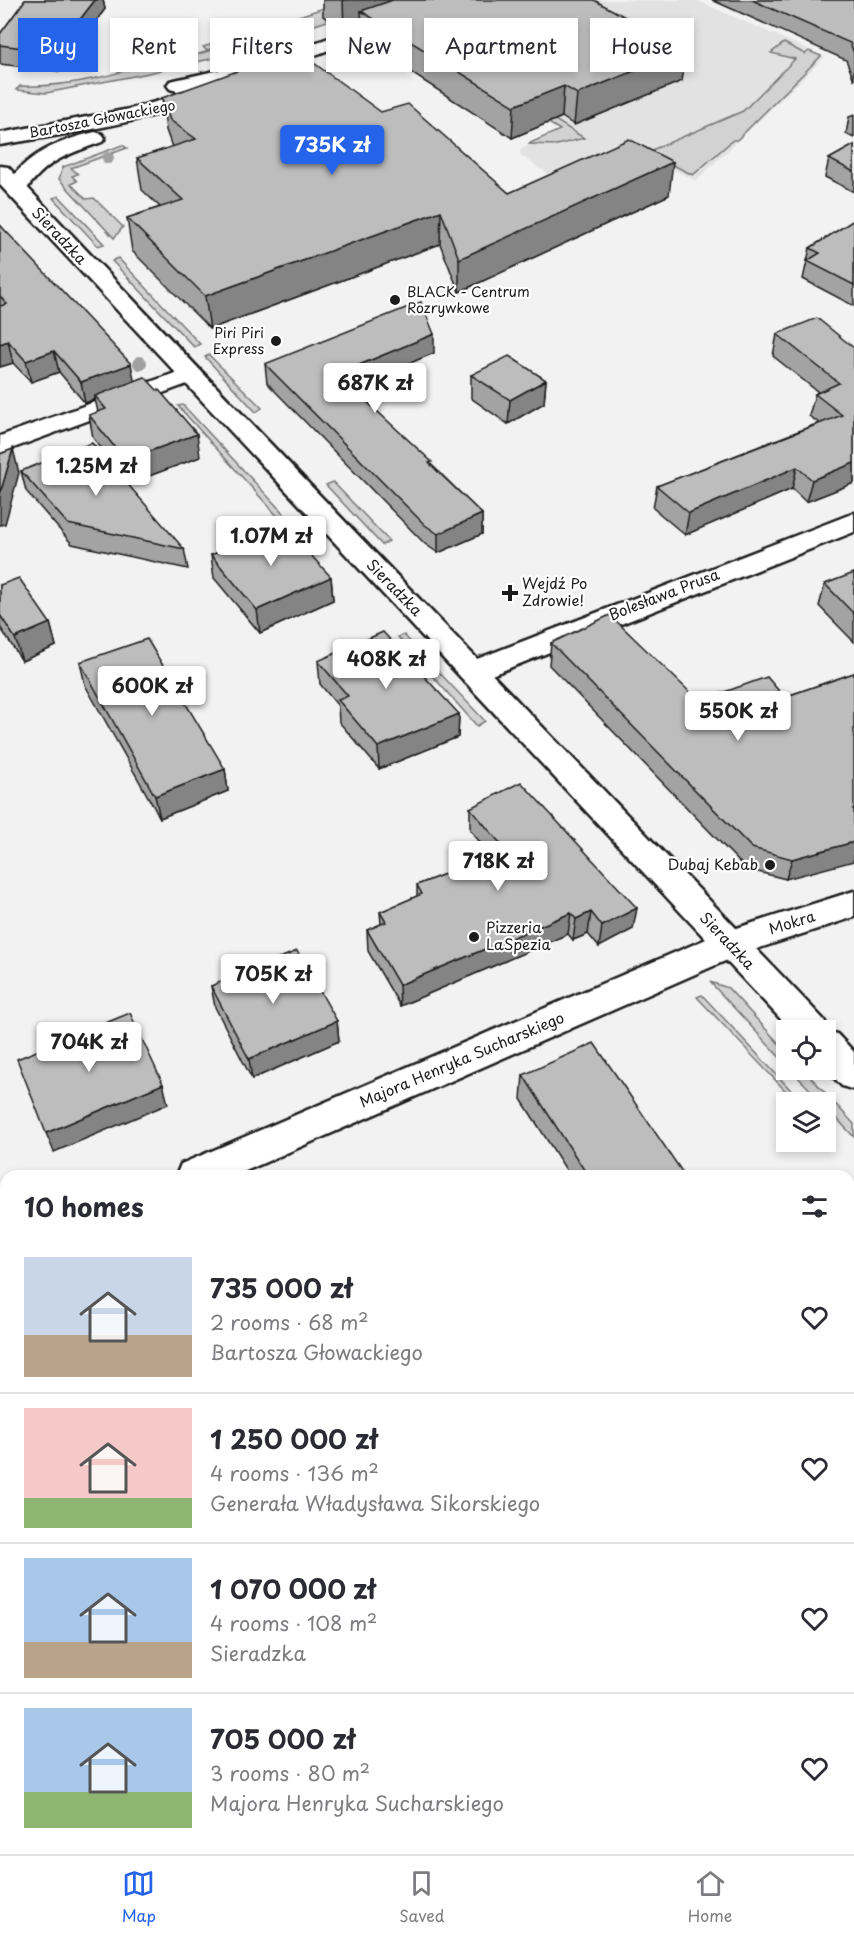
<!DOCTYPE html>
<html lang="en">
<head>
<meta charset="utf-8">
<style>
  :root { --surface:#fff; --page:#f2f2f3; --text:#2b2b33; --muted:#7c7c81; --line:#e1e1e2; --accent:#2563eb }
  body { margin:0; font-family:"Playpen Sans",sans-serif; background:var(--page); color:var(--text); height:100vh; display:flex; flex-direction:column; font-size:22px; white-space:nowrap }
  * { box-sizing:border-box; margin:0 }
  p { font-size:20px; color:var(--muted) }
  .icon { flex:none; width:33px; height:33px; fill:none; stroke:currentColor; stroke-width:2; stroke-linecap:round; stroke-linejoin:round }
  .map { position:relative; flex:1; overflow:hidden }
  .panel { position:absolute; left:0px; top:1170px; width:855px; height:684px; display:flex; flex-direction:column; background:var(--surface); border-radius:18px 18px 0 0; box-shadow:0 3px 9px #0003 }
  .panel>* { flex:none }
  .banner { position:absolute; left:18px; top:18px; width:819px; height:54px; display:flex; gap:12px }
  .buttons { position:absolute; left:776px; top:1020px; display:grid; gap:12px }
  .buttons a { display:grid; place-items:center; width:60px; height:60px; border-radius:0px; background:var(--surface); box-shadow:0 3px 9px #0003; font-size:30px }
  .price { position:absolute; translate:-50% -51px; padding:0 14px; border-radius:6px; background:#fff; color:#222; font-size:20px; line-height:39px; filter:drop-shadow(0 2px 3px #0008) }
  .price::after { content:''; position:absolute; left:50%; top:36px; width:18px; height:14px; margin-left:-9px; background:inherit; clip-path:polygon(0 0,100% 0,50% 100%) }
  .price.on { background:var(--accent); color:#fff }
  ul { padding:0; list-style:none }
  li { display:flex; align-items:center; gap:18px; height:150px; padding:0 24px }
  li+li { border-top:2px solid var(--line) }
  li span { display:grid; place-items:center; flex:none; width:168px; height:120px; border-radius:0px; color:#555 }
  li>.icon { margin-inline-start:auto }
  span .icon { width:72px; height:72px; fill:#fffc; stroke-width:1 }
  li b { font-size:26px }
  h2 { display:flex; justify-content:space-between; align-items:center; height:72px; padding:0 24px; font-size:26px }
  .chip { padding:0 21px; border-radius:0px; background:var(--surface); box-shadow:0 3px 9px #0003; font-size:21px; line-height:54px }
  .chip.on { background:var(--accent); color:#fff }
  .menu { display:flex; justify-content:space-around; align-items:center; height:84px; border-top:2px solid var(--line); background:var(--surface); font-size:16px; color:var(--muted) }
  .menu a { display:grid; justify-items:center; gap:3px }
  .menu .on { color:var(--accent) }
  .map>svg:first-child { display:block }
</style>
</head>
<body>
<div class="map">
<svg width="854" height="1854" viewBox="0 0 854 1854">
  <rect width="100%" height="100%" fill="#f2f2f2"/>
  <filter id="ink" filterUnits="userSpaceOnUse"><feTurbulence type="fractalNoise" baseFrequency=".0167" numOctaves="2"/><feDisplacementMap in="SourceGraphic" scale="12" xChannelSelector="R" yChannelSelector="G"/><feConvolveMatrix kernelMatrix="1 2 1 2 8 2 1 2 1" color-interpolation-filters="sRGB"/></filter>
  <g filter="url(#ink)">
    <g fill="#e2e2e2">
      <polygon points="525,0 696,0 825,57 696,181 645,156 548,174 520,155 521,149 560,130 415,40"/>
      <polygon points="854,1680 854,1854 289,1854 287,1848 849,1848 849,1683"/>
    </g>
    <g fill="#d2d2d2" stroke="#777" stroke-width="1.5">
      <path d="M 327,7 L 347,8 L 355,12 L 210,59 L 144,74 L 46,93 L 16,90 L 20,86 C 76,88 130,70 184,53 L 187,56 L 178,61 L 217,48 L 206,50 L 203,47 L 227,39 L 251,41 L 298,24 L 280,22 Z"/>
      <polygon points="413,38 430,42 584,138 557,145 528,144 560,130"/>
      <polygon points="784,43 805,54 809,51 821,56 737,140 733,140 693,175 647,152 743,111 795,59 771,53"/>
      <polygon points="122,145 127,148 71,168 78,174 72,176 77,181 71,184 86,199 94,198 123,227 114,238 59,179 63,167"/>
      <polygon points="59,196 104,244 98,246 53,198"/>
      <polygon points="118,258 200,344 194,347 112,261"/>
      <polygon points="209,355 262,408 256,412 205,357"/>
      <polygon points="183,405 285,515 280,519 178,406"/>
      <polygon points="333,482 389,541 382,545 326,485"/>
      <polygon points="404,635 485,721 477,726 398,637"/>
      <polygon points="710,982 728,988 786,1051 786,1064"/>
      <polygon points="702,995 802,1102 796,1102 697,997"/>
      <polygon points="791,1070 804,1070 854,1124 854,1137 825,1106 825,1102 822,1102"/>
      <polygon points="6,1530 6,1651 0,1654 0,1533"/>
      <polygon points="6,1695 6,1803 0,1806 0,1698"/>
    </g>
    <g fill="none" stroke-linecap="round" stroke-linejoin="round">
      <g stroke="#1c1c1c" stroke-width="5">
        <g id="minor">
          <polygon points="189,368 198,370 201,375 198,380 0,453 0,436"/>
          <polygon points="854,513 854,532 484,678 474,681 464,678 459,671 464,664"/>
          <polygon points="854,891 854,917 741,954 234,1176 176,1176 181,1164 718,934"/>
          <polygon points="6,1239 6,1275 0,1278 0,1242"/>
        </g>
      </g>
      <g stroke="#1c1c1c" stroke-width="5">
        <g id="tertiary">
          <polygon points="437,0 464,0 462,4 339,46 266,74 253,74 177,91 170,89 167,85 170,81 269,59"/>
          <path d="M 206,88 L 213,90 L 216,94 L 213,98 C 144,122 72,133 0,145 L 0,133 L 130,109 Z"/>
          <path d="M 95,132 L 102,134 L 105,138 L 102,142 C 66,155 46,160 24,193 L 16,194 L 8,193 L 5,188 C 25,154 58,141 95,132 Z"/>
        </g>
      </g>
      <g stroke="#1c1c1c" stroke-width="5">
        <path id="primary" d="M 0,166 L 8,167 C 277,454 552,735 824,1020 L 829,1031 L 837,1034 L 854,1052 L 854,1090 L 842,1086 L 825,1068 L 825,1030 L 791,1030 L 0,185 Z"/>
      </g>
      <use href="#minor" fill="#fff" fill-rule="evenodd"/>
      <use href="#tertiary" fill="#fff" fill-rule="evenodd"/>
      <use href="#primary" fill="#fff" fill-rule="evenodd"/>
    </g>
    <g fill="#a0a0a0">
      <circle cx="108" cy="158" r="6"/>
      <circle cx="140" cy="363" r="7"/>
    </g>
    <g fill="#a3a3a3" stroke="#1c1c1c" stroke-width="1.5">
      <polygon points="25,0 103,0 105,9 59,71 0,64 0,34"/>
      <polygon points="323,0 343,0 686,50 682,81 574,125 562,117 512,138 362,41 362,24 344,30 323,16"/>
      <polygon points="712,0 854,0 854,80 846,60"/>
      <polygon points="162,98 381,112 509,193 669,195 459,292 440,244 210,329 132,251 127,218 160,207 142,190 137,158 172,147 166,130"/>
      <polygon points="854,115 854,138 846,134 849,117"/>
      <polygon points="854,145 854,192 825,177 829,159"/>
      <polygon points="854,220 854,306 803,279 810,248"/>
      <polygon points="0,225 134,381 200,457 130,483 93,438 89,415 98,412 95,399 85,403 59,372 31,382 13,363 0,367"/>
      <polygon points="777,334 854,348 854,483 806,502 792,489 685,535 653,508 657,486 819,423 809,416 815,394 818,392 773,356"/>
      <polygon points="434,353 352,387 482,514 482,534 438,553 425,544 267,383 265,364"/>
      <polygon points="471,375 546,380 544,403 508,424 471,398"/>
      <polygon points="21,471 184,549 188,569 72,544 26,491"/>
      <polygon points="211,555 331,577 333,600 260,633 214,578"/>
      <polygon points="854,573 854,642 819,606 825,584"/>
      <polygon points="0,585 50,623 56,646 22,661 0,627"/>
      <polygon points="551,643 699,701 784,697 854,673 786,879 746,869 549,665"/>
      <polygon points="318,661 459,714 458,737 379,769 339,722 338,706 320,684"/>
      <polygon points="80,662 225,769 228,791 160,818 85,685"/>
      <polygon points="470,808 633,929 599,947 588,934 573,940 568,934 400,1006 368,951 367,930 381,924 380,912 417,896 417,885 491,856 470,830"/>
      <polygon points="211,986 337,1021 339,1041 252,1079 215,1007"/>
      <polygon points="523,1075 685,1176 570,1176 521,1099"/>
      <polygon points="655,1848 849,1848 854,1854 658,1854"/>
    </g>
    <g fill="#848484" stroke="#1c1c1c" stroke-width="1.5">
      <polygon points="95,0 103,0 105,9 59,71 55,52"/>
      <polygon points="343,0 430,0 361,11 362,24 344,30"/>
      <polygon points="686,50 682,81 574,125 577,94"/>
      <polygon points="564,86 562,117 512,138 514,106"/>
      <polygon points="673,162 669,195 459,292 459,259"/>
      <polygon points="441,211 440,244 210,329 205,296"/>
      <polygon points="434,334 434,353 338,393 337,374"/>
      <polygon points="8,341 13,363 0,367 0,344"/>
      <polygon points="54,351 59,372 31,382 26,361"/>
      <polygon points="131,364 135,385 95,396 95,399 85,403 81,382"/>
      <polygon points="546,380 544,403 508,424 510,400"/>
      <polygon points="197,434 200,457 130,483 125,460"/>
      <polygon points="13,449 19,473 5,524 0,525 0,494"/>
      <polygon points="854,463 854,483 806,502 812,480"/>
      <polygon points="797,467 792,489 685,535 689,513"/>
      <polygon points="482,514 482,534 438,553 438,534"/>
      <polygon points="331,577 333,600 260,633 257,610"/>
      <polygon points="50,623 56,646 22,661 15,638"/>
      <polygon points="459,714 458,737 379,769 378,747"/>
      <polygon points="225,769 228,791 160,818 155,796"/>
      <polygon points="854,842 854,861 786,879 792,859"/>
      <polygon points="637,908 633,929 599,947 602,926"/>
      <polygon points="591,912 588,934 573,940 576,919"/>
      <polygon points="571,913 568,934 400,1006 399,985"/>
      <polygon points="337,1021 339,1041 252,1079 249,1059"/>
      <polygon points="163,1084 168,1104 54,1152 46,1133"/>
      <polygon points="6,1483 6,1518 0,1521 0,1486"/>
      <polygon points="854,1512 854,1520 849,1524 849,1516"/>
      <polygon points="222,1848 243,1848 233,1854 214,1854 214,1853"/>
    </g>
    <g fill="#bdbdbd" stroke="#1c1c1c" stroke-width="1.5">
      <polygon points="25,0 95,0 55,52 0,45 0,34"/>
      <polygon points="393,0 594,0 686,50 577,94 564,86 514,106 361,11"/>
      <polygon points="752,0 854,0 854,53 850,43"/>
      <polygon points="296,50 381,112 408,104 509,193 629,139 673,162 459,259 441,211 205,296 127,218 183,200 137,158 196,139 170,120 162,98"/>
      <polygon points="854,145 854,172 829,159"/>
      <polygon points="854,220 854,285 807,261 820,253 810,248"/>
      <polygon points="0,225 131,364 81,382 54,351 26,361 8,341 0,344 0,306 7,304 0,296"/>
      <polygon points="421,302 434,334 337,374 432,462 429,463 482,514 438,534 425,525 265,364"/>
      <polygon points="817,318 854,348 854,463 812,480 797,467 689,513 657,486 842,415 815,394 839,383 777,334"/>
      <polygon points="509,356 546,380 510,400 471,375"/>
      <polygon points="145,377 157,390 159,390 197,434 125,460 89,415 106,409 95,396"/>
      <polygon points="92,443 184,549 68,524 21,471"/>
      <polygon points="13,449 0,494 0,454"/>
      <polygon points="283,525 331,577 257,610 211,555"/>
      <polygon points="854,573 854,614 825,584"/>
      <polygon points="19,578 50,623 15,638 0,615 0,585"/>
      <polygon points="610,615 699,701 767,677 784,697 854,673 854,809 853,809 854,810 854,842 792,859 752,848 551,643"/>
      <polygon points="383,632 459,714 378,747 338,700 348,696 318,661"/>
      <polygon points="147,639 225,769 155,796 80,662"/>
      <polygon points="521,782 637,908 602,926 591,912 576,919 571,913 399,985 367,930 386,922 380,912 422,894 417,885 506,850 470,808"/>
      <polygon points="297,951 337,1021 249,1059 211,986"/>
      <polygon points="130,1013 163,1084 46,1133 17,1059"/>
      <polygon points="594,1043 685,1176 588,1176 523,1075"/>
      <polygon points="6,1386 6,1483 0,1486 0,1389"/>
      <polygon points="854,1423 854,1512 849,1516 849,1426"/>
      <polygon points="849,1755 854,1763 854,1854 672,1854 668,1848 849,1848"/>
      <polygon points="6,1786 6,1848 222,1848 214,1853 214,1854 0,1854 0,1789"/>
      <polygon points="293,1848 508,1848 510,1854 295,1854"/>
    </g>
  </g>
  <g fill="#1c1c1c" stroke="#fff" stroke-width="2">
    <circle cx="395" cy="300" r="6"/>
    <circle cx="276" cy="341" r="6"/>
    <path d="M507 584h6v6h6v6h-6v6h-6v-6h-6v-6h6z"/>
    <circle cx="770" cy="865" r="6"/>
    <circle cx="474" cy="937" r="6"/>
  </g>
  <g text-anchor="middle" stroke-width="4.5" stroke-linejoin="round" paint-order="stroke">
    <g font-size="14" fill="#1c1c1c" stroke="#fff">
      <text transform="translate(102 119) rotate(-11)" y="5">Bartosza Głowackiego</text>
    </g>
    <g font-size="14" fill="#1c1c1c" stroke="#fff" text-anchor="start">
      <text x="407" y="297">BLACK - Centrum<tspan x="407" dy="16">Rozrywkowe</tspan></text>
      <text x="264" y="338" text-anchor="end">Piri Piri<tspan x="264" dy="16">Express</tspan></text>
    </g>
    <g font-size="15" fill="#1c1c1c" stroke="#fff">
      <text transform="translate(59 236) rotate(47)" y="5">Sieradzka</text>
      <text transform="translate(394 588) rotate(46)" y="5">Sieradzka</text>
      <text transform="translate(664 595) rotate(-21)" y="5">Bolesława Prusa</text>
      <text transform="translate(792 923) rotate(-17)" y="5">Mokra</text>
      <text transform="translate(727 941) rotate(47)" y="5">Sieradzka</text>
      <text transform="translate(462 1060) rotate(-23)" y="5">Majora Henryka Sucharskiego</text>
    </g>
    <g font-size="15" fill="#1c1c1c" stroke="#fff" text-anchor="start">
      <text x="522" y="589">Wejdź Po<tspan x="522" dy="17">Zdrowie!</tspan></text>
      <text x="758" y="870" text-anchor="end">Dubaj Kebab</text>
      <text x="486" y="933">Pizzeria<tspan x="486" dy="17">LaSpezia</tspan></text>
    </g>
  </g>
</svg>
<div class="buttons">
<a><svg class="icon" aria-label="locate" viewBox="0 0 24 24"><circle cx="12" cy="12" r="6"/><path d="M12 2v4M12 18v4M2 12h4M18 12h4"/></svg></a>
<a><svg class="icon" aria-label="layers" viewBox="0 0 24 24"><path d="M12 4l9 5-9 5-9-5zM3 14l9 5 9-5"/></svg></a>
</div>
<b class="price on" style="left:332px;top:176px">735K zł</b>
<b class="price" style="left:375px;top:414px">687K zł</b>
<b class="price" style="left:96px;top:497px">1.25M zł</b>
<b class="price" style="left:271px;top:567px">1.07M zł</b>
<b class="price" style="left:386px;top:690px">408K zł</b>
<b class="price" style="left:152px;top:717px">600K zł</b>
<b class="price" style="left:738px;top:742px">550K zł</b>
<b class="price" style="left:498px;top:892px">718K zł</b>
<b class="price" style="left:273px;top:1005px">705K zł</b>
<b class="price" style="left:89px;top:1073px">704K zł</b>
<div class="banner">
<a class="chip on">Buy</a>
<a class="chip">Rent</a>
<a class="chip">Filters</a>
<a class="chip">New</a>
<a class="chip">Apartment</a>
<a class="chip">House</a>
</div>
<section class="panel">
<h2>10 homes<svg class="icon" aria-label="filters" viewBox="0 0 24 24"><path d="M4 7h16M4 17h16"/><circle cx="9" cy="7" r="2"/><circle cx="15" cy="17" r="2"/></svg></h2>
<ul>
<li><span style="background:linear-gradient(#c9d6e8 65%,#b9a48a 0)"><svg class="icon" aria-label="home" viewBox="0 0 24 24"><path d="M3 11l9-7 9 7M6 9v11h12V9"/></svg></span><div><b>735 000 zł</b><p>2 rooms · 68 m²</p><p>Bartosza Głowackiego</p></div><svg class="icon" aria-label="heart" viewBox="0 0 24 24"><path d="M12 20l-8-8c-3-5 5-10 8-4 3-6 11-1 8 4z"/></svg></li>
<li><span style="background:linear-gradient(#f6c9c9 75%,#8fb573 0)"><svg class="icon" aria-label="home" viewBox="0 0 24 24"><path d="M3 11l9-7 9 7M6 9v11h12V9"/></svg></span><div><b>1 250 000 zł</b><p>4 rooms · 136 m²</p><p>Generała Władysława Sikorskiego</p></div><svg class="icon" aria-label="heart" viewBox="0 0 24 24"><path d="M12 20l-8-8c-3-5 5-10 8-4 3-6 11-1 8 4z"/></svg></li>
<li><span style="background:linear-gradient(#a9c7e8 70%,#b9a48a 0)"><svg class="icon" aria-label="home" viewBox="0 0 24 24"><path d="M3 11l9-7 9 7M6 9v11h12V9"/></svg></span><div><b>1 070 000 zł</b><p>4 rooms · 108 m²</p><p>Sieradzka</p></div><svg class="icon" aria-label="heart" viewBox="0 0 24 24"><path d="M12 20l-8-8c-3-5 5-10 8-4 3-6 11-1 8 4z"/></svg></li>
<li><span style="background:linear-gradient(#a9c7e8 70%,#8fb573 0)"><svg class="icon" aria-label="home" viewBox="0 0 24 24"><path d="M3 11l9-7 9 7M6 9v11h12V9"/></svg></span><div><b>705 000 zł</b><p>3 rooms · 80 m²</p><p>Majora Henryka Sucharskiego</p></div><svg class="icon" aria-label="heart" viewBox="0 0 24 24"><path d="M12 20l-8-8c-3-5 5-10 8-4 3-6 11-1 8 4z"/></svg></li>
</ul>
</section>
</div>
<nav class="menu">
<a class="on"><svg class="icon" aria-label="map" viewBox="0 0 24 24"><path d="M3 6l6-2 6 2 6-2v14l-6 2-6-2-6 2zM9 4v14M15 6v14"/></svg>Map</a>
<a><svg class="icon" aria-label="saved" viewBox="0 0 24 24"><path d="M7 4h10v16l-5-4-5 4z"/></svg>Saved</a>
<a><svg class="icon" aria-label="home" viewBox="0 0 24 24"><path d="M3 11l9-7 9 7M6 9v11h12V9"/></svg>Home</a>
</nav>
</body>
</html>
